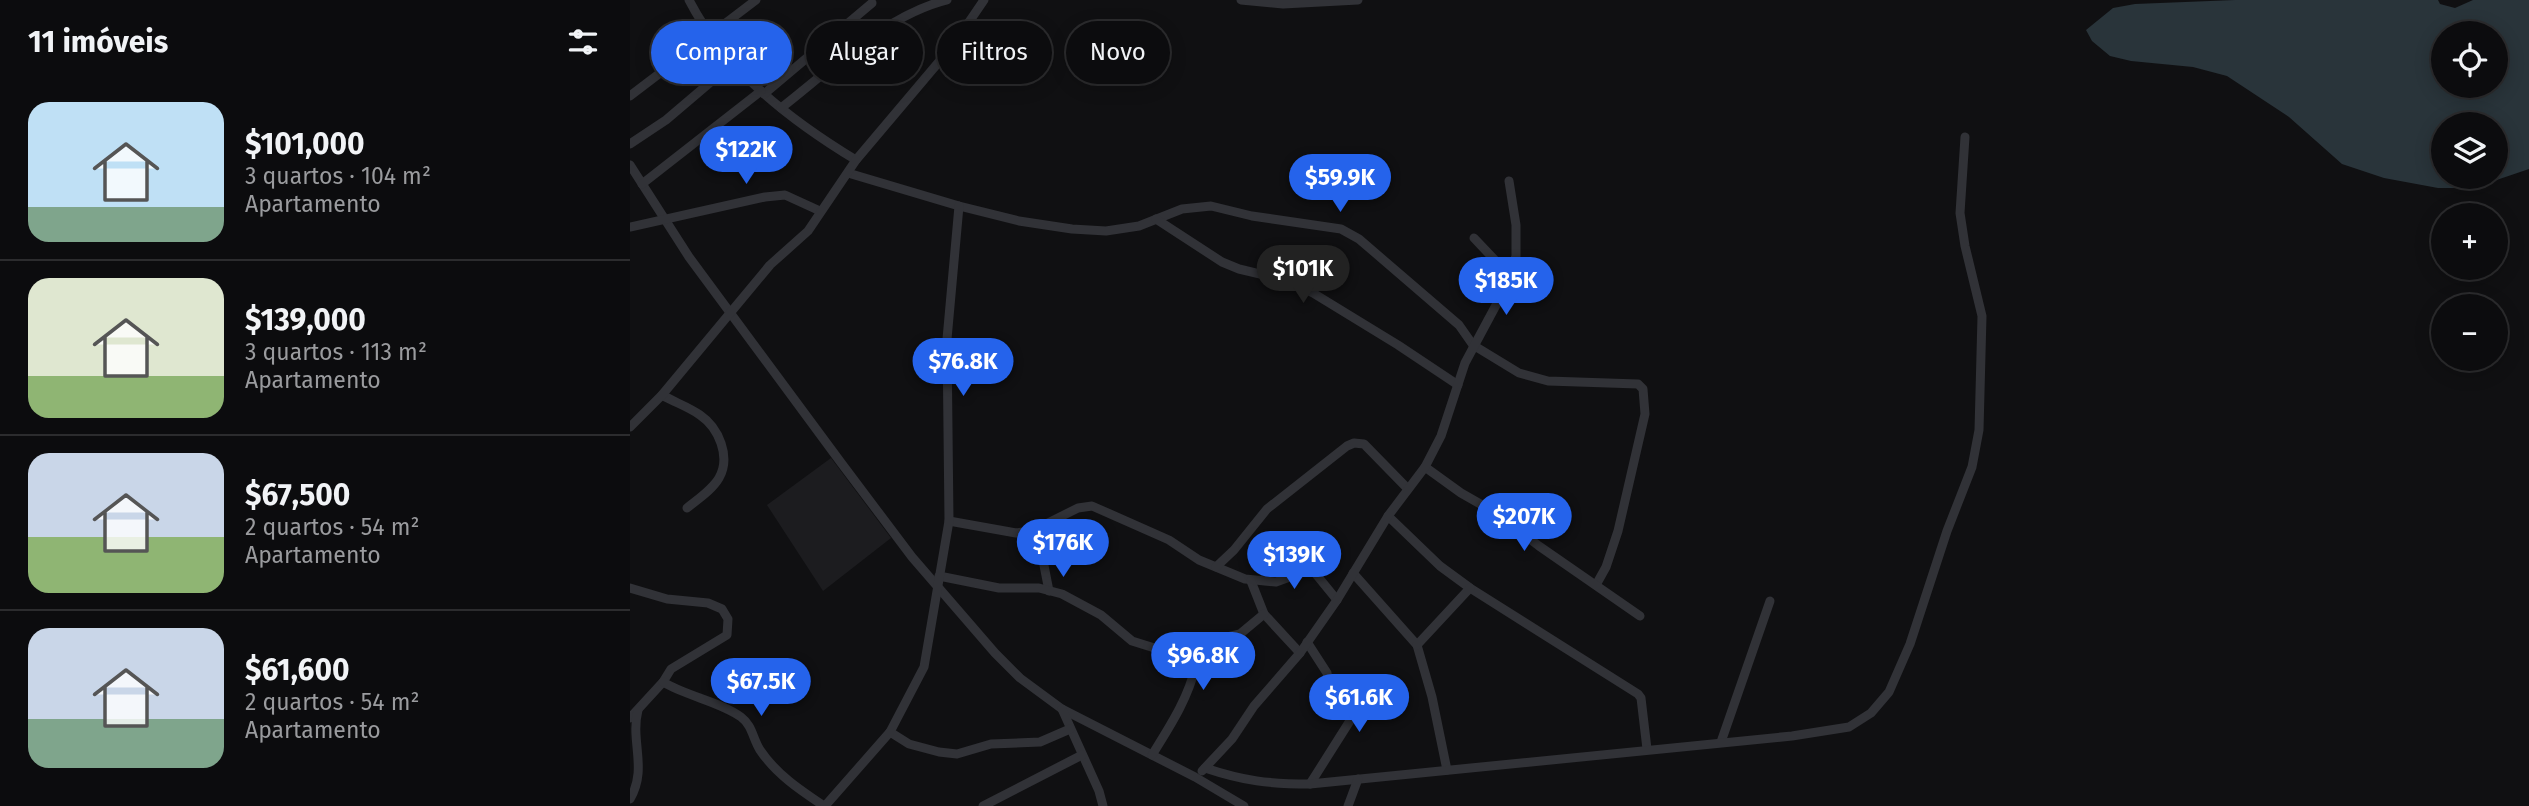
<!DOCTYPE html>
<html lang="pt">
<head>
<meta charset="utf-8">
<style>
  :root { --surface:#0c0c0e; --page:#151517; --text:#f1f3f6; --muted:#9a9b9e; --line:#2c2c2e; --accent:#2563eb }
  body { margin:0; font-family:"Fira Sans",sans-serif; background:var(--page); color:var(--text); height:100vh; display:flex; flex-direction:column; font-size:26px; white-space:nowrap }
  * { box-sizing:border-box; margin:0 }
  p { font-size:23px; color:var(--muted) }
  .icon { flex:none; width:38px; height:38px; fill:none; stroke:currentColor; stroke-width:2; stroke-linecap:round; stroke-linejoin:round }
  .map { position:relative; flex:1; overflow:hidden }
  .side { display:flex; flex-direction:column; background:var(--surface); width:630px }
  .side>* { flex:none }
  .banner { position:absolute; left:21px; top:21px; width:665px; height:63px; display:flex; gap:14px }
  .controls { position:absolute; left:1801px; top:21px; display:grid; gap:14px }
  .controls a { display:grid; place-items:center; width:77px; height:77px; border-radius:50%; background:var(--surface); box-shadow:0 4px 18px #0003,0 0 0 2px var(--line); font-size:35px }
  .price { position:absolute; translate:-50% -60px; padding:0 16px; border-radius:24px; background:var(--accent); color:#fff; font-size:23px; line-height:46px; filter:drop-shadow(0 2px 4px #0008) }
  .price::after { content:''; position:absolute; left:50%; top:42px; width:21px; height:16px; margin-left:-10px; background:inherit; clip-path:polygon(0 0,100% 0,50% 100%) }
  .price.active { background:#222; color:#fff }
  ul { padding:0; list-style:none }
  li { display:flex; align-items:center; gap:21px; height:175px; padding:0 28px }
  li+li { border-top:2px solid var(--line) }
  li span { display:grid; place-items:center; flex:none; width:196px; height:140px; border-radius:21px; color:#555 }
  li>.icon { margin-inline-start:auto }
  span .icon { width:84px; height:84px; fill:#fffc; stroke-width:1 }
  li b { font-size:30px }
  h2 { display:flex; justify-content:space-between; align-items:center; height:84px; padding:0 28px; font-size:30px }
  .pill { padding:0 24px; border-radius:32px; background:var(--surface); box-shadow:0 4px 18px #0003,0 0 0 2px var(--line); font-size:24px; line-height:63px }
  .pill.active { background:var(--accent); color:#fff }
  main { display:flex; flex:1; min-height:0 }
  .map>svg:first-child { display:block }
</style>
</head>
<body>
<main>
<section class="side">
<h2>11 imóveis<svg class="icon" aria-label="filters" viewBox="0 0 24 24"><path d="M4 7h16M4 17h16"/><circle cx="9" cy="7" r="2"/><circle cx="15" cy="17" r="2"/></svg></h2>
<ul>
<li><span style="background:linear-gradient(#bfe0f5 75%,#7fa58c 0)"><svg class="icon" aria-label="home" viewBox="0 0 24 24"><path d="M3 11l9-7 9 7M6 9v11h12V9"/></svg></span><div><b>$101,000</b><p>3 quartos · 104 m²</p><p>Apartamento</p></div></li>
<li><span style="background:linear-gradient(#dfe7d0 70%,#8fb573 0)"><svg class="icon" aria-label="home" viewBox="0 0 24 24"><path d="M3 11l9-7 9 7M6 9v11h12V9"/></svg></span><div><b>$139,000</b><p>3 quartos · 113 m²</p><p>Apartamento</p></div></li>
<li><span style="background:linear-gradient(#c9d6e8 60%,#8fb573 0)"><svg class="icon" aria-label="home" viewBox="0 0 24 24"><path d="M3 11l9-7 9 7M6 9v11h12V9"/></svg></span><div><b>$67,500</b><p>2 quartos · 54 m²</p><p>Apartamento</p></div></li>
<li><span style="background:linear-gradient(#c9d6e8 65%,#7fa58c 0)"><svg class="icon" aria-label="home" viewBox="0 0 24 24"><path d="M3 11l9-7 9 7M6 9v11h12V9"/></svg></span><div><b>$61,600</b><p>2 quartos · 54 m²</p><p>Apartamento</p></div></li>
</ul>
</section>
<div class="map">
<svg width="1899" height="806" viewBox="0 0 1899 806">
  <rect width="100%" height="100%" fill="#101012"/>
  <polygon fill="#1c1c1f" points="201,458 261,538 193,591 137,505"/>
  <path fill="#29343a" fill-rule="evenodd" d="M 1605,0 L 1808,0 L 1810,4 L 1825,8 L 1843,0 L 1899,0 L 1899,169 L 1843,188 L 1808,188 L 1754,178 L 1712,164 L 1659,117 L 1597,76 L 1563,67 L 1501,61 L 1480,56 L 1462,41 L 1456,30 L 1483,8 L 1505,4 ZM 1813,33 L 1866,33 L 1866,86 L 1813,86 ZM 1813,124 L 1866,124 L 1866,177 L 1813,177 Z"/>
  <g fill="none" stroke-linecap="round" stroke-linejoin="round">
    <g stroke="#313237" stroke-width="9">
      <path d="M 59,0 C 95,70 160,120 226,160"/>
      <polyline points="611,0 653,4 728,0"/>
      <polyline points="134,94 242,3"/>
      <polyline points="0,96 126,0"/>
      <path d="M 151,108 C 200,70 256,15 317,0"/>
      <polyline points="0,144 36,120 103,63"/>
      <polyline points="0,165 59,257 212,464 282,557 365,653 390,678 432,709 565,777 614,806"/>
      <polyline points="218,173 329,206 389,221 442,229 476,231 509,226 552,209 581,206 622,216 711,229 729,239 829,325 843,345 889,373 918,381 1008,384 1013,389 1015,414 988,531 976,567 966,585"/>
      <polyline points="12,184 131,91"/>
      <polyline points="526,219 592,262 609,269 660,281 683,293 768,345 828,385"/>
      <polyline points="0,227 135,197 155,195 190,211"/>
      <polyline points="844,238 879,275"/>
      <path d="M 32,395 C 44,402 59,407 70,415 C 89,428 101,457 89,478 C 82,490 68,499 57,508"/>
      <polyline points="0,427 32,395 140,265 178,231 226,160 324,44 354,0"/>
      <polyline points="795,467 831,493 866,513 909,546 1010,616"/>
      <polyline points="758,516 810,566 840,588 1008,694 1011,698 1017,749"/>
      <polyline points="319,521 386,533 404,530 448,508 462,506 539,540 569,560 615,579 646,582 679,570 685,573 707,600"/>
      <polyline points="404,530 410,545 419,591"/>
      <polyline points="586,567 604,550 637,509 717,446 724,443 734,444 778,489"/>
      <polyline points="723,573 787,645 802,697 817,770"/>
      <path d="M 309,576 L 369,588 L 409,588 L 432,594 L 471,615 L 502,641 L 563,660 L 566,665 C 558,699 540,726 522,755"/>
      <polyline points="621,581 634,614 670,653"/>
      <polyline points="0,588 37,599 78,603 92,609 98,619 97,635 41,669 33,682 0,718"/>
      <polyline points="677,642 697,673 699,687 723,716 680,784"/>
      <polyline points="787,645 840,588"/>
      <polyline points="538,651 610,634 634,614"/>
      <path d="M 33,682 C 56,696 91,702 111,717 C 122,725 123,739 130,750 C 146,774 170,790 194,806"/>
      <polyline points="432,709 469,791 473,806"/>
      <polyline points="260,732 279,744 309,752 327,754 361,744 410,742 440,729"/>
      <polyline points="1091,742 1140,601"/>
      <path d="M 575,768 C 614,781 639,784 680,784 L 1162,736 L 1219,727 L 1241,713 L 1259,692 L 1280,644 L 1317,531 L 1342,467 L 1349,430 L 1352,316 L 1335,246 L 1330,213 L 1335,137"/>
      <polyline points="572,771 602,739 624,706 670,653 707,600 758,516 795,467 811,436 835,363 872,294 886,256 886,225 879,181"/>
      <path d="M 0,799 C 18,768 0,742 8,710"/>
      <polyline points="195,806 260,732 294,667 319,521 317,339 329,206"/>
      <polyline points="353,806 452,755"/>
      <polyline points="718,806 728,779"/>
    </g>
  </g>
</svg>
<div class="controls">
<a><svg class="icon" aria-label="locate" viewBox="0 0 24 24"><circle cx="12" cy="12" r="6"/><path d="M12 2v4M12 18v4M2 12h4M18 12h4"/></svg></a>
<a><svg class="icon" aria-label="layers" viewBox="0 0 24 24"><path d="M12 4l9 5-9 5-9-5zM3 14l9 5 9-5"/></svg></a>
<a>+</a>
<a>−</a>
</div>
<b class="price" style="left:116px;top:186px">$122K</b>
<b class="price" style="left:710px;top:214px">$59.9K</b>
<b class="price active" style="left:673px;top:305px">$101K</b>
<b class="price" style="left:876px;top:317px">$185K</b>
<b class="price" style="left:333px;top:398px">$76.8K</b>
<b class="price" style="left:894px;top:553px">$207K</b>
<b class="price" style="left:433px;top:579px">$176K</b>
<b class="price" style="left:664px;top:591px">$139K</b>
<b class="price" style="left:573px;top:692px">$96.8K</b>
<b class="price" style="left:131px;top:718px">$67.5K</b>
<b class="price" style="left:729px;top:734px">$61.6K</b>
<div class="banner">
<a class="pill active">Comprar</a>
<a class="pill">Alugar</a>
<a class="pill">Filtros</a>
<a class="pill">Novo</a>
</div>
</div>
</main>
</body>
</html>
